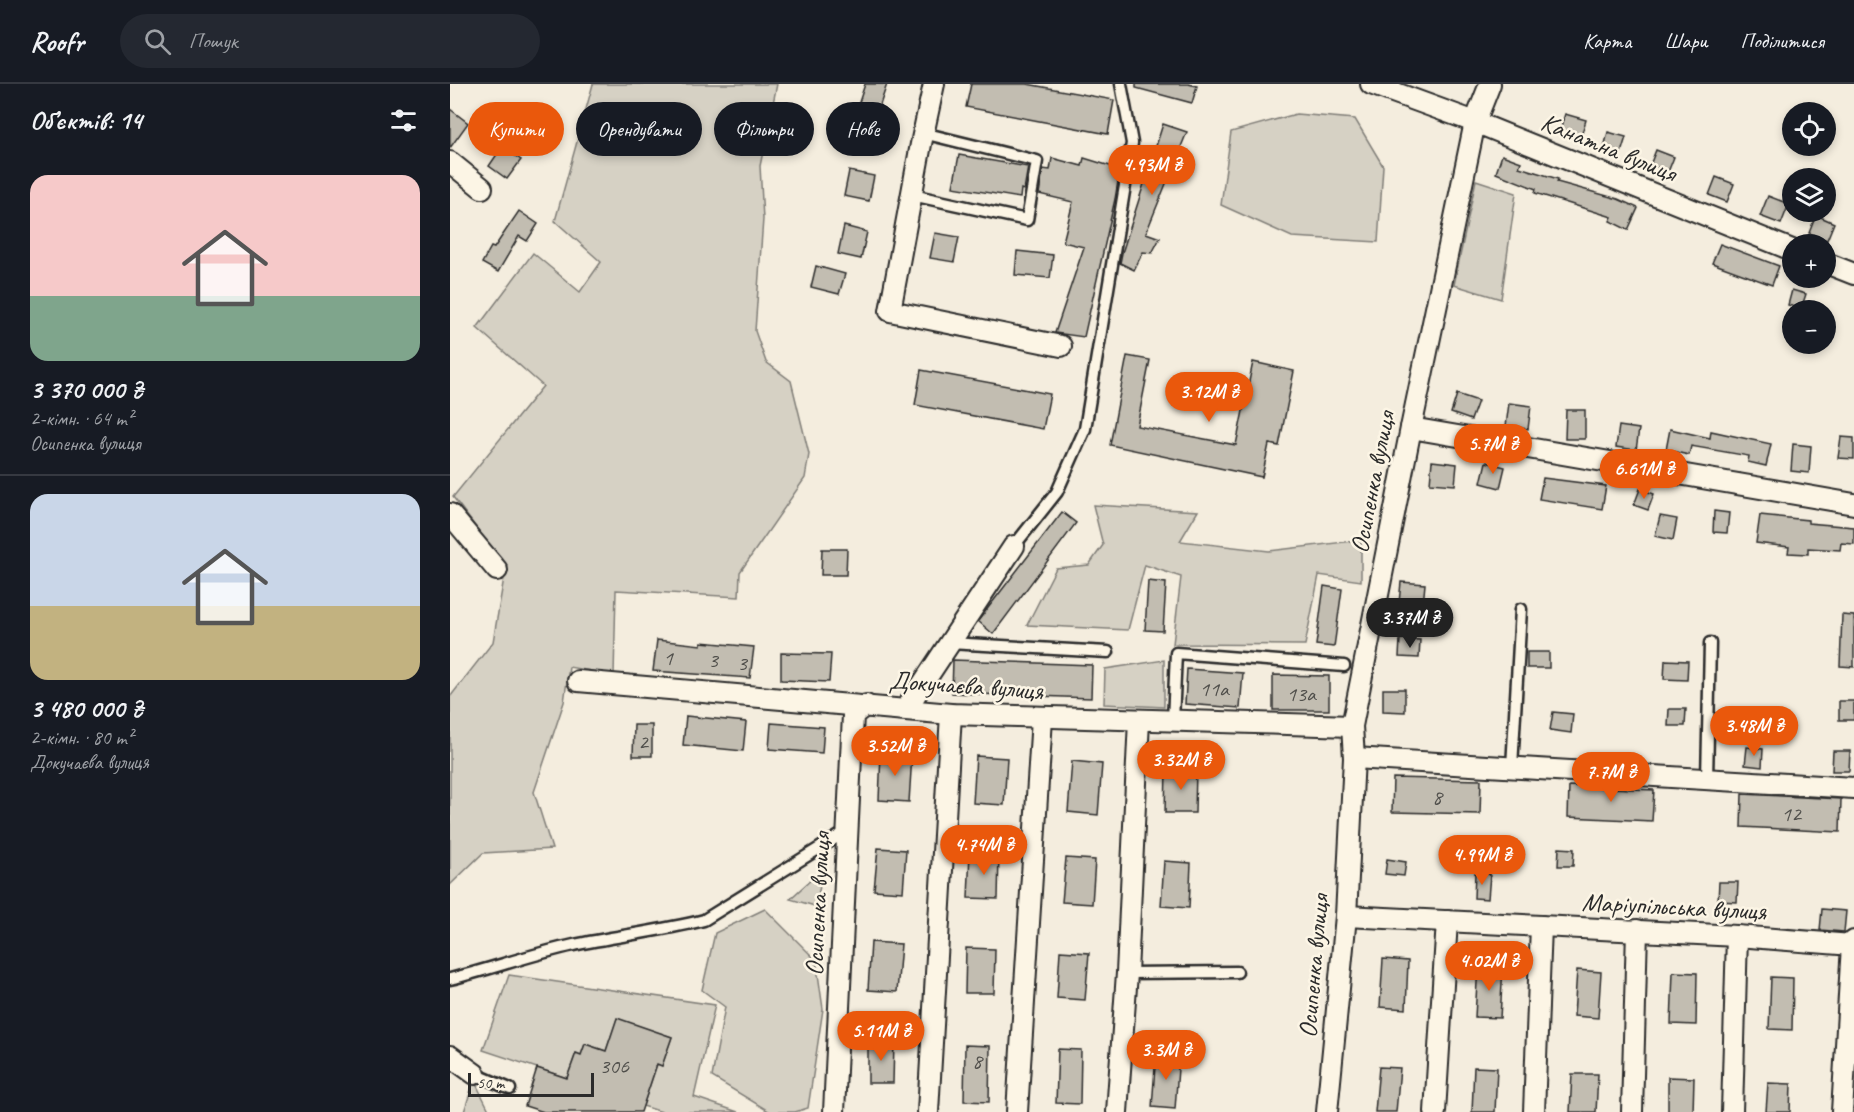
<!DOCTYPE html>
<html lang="uk">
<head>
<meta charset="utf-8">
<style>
  :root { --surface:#171b24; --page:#242831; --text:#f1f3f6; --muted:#9ea1a6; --line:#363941; --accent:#ea580c }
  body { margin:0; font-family:Caveat,sans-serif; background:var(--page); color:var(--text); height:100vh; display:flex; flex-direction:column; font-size:22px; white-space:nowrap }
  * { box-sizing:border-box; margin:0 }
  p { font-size:20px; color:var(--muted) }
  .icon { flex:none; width:33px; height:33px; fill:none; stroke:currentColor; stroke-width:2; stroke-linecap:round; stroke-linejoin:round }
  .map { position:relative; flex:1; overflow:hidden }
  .panel { display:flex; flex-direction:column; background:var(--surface); width:450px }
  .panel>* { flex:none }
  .top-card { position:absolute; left:18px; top:18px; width:570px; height:54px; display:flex; gap:12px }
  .buttons { position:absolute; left:1332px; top:18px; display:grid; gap:12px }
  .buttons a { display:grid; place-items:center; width:54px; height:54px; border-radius:50%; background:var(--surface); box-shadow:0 3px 9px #0003; font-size:30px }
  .scale { position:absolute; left:18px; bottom:15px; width:126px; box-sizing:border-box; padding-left:6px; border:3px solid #2b2b2b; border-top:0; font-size:16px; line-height:21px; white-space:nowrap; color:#2b2b2b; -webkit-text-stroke:4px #fcf5e5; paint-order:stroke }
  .price { position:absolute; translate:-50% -51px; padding:0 14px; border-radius:21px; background:var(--accent); color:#fff; font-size:20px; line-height:39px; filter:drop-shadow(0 2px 3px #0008) }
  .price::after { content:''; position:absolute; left:50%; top:36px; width:18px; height:14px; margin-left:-9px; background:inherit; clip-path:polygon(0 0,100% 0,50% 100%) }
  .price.on { background:#222; color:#fff }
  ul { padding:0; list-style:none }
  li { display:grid; align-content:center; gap:12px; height:318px; padding:0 30px }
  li+li { border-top:2px solid var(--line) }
  li span { display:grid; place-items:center; height:186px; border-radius:18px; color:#555 }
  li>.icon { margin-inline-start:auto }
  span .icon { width:108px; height:108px; fill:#fffc; stroke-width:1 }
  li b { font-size:26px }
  h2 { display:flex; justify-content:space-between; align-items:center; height:72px; padding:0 30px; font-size:26px }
  .pill { padding:0 21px; border-radius:27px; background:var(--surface); box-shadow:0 3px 9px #0003; font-size:21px; line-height:54px }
  .pill.on { background:var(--accent); color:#fff }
  header { display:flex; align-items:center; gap:36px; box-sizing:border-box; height:84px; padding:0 30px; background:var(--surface); border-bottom:2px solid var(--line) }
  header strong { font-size:28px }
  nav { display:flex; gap:33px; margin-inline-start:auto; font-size:21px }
  .search { width:420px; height:54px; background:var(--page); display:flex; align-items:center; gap:15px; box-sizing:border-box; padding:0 21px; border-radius:33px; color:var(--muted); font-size:22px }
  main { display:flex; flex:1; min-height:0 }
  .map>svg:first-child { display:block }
</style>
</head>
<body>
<header>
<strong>Roofr</strong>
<div class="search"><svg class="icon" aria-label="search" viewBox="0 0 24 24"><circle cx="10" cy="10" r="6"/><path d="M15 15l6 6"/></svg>Пошук</div>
<nav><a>Карта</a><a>Шари</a><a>Поділитися</a></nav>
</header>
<main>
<section class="panel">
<h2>Об’єктів: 14<svg class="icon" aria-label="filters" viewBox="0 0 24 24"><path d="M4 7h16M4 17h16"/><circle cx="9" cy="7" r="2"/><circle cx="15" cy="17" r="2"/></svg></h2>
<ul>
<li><span style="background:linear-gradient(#f6c9c9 65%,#7fa58c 0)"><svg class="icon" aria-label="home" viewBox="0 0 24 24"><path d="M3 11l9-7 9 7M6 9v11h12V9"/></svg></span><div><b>3 370 000 ₴</b><p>2-кімн. · 64 m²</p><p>Осипенка вулиця</p></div></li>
<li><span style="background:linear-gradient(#c9d6e8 60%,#c2b280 0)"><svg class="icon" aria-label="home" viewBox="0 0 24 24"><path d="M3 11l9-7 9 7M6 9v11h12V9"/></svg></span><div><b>3 480 000 ₴</b><p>2-кімн. · 80 m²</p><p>Докучаєва вулиця</p></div></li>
</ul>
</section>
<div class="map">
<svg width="1404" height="1028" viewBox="0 0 1404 1028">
  <rect width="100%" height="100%" fill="#f4edde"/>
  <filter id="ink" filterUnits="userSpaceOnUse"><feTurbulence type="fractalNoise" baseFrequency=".0167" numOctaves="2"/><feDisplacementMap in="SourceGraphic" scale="12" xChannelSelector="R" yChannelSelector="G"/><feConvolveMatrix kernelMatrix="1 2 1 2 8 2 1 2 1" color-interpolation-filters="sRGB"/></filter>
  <g filter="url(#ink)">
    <g fill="#d6d1c4" stroke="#807e78" stroke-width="1.5">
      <polygon points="143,0 327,0 310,82 313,135 305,247 316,278 341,297 359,370 355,394 290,488 289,513 166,506 164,591 119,583 114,618 84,708 102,765 33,769 0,801 0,613 43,558 55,488 50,475 3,413 93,302 27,244 83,169 130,208 151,178 105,137"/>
      <polygon points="846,30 905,35 933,82 928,158 842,153 771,121 781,48"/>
      <polygon points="1026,96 1066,109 1051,215 1004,201"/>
      <polygon points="643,421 748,427 730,457 819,467 911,456 911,497 869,491 855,561 723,560 731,493 695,481 678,546 577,541 606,484 639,481 653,461"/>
      <polygon points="714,576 714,623 654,620 655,585"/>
      <polygon points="375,783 365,822 340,815"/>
      <polygon points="315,825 366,876 373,925 358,1024 345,1028 320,1028 262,993 275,923 252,906 265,849"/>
      <polygon points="59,891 265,921 244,1013 288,1028 212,1028 193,1022 207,980 212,982 222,953 167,935 156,967 135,960 131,971 126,969 117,994 33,966"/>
      <polygon points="24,996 40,1028 14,1028"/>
    </g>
    <g fill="#c2bdb1" stroke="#2b2b2b" stroke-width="1.5">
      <polygon points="415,0 437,0 425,36 429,37 420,66 396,58"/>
      <polygon points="521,0 577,0 664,16 658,50 516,23"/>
      <polygon points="686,0 738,0 747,2 742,19 686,4"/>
      <polygon points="46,22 60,30 50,47 36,40"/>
      <polygon points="0,25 18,39 0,64"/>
      <polygon points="1115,30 1136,36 1131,52 1110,45"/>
      <polygon points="713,40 737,48 696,149 710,154 702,169 693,168 684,186 670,179 672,169"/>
      <polygon points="1158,48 1176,53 1171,69 1154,64"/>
      <polygon points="52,63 71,76 57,95 39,82"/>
      <polygon points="1206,66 1224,73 1218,88 1200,81"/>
      <polygon points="509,71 578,83 574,106 571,105 570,114 503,103"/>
      <polygon points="1052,71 1071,78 1069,83 1108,95 1107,98 1168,115 1188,124 1178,146 1160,137 1162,133 1085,109 1086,105 1046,89"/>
      <polygon points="602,74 632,82 634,74 670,85 665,115 634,253 605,249 634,163 613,158 623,118 589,110 593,85 600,86"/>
      <polygon points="399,87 424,92 419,117 394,112"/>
      <polygon points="1266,93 1284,100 1277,118 1259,111"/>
      <polygon points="1318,112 1339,120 1331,140 1310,132"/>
      <polygon points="69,127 88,140 77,157 69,152 48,188 32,179 41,163 44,164"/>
      <polygon points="1366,131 1384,139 1377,156 1359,149"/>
      <polygon points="394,142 417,148 411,175 388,170"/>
      <polygon points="485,149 509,153 504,178 480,174"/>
      <polygon points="1270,160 1329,182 1322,201 1262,179"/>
      <polygon points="567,167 603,171 600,194 565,191"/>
      <polygon points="366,182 395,190 389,210 361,203"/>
      <polygon points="1342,206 1356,210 1351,225 1338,221"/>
      <polygon points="677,272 700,276 687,342 786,361 803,278 844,287 829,362 819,360 812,393 660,361"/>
      <polygon points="471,286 600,310 593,345 465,321"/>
      <polygon points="1007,310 1028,317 1021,336 1001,329"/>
      <polygon points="1059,319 1081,322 1078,345 1056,342"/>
      <polygon points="1116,326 1135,326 1135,355 1115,355"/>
      <polygon points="1169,342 1189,345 1186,366 1166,363"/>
      <polygon points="1220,345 1260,354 1261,347 1321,360 1316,382 1298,378 1299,372 1241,362 1239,371 1216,366"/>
      <polygon points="1391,353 1404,354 1404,375 1388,374"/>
      <polygon points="1343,360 1361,362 1359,389 1341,387"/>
      <polygon points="982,377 1007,380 1005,401 980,399"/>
      <polygon points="1036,378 1055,383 1050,404 1031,399"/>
      <polygon points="1093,394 1156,402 1152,425 1089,415"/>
      <polygon points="1190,405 1204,410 1198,426 1184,421"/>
      <polygon points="1264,427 1279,429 1277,449 1263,448"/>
      <polygon points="612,428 626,439 543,550 528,537"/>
      <polygon points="1310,431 1358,436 1358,439 1404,443 1404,460 1391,459 1390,466 1358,464 1358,470 1338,469 1339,463 1306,459"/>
      <polygon points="1210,432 1227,435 1223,456 1205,452"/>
      <polygon points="372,465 397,465 396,491 371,491"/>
      <polygon points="698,497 716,499 713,547 695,546"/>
      <polygon points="951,498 975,500 973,521 949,519"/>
      <polygon points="874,502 892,505 884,563 866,561"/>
      <polygon points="1392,531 1404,532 1404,583 1390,582"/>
      <polygon points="950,555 970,556 969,574 949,573"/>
      <polygon points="207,556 251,561 251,558 304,563 300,594 203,587"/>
      <rect x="1077" y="568" width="22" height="16"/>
      <polygon points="331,569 381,570 379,598 331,596"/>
      <polygon points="503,576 642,581 641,614 502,609"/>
      <polygon points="1215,576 1238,577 1237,596 1214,595"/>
      <polygon points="737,585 793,589 790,624 735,620"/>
      <polygon points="823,591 879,592 879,626 823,626"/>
      <polygon points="933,605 955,605 955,628 933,627"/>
      <rect x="1389" y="617" width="15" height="19"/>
      <polygon points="1219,625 1236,625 1235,642 1218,642"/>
      <polygon points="1103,628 1123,630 1121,649 1100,646"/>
      <polygon points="236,632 296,638 293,667 233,661"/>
      <polygon points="321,639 374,643 372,669 319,665"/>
      <polygon points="184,641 202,641 202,672 183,672"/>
      <polygon points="1297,663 1313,665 1312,683 1295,681"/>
      <polygon points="1383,667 1400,667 1399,687 1382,687"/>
      <polygon points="431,669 462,671 459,718 429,716"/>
      <polygon points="526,672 557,674 554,721 523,719"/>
      <polygon points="622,677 652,680 648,731 618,728"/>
      <polygon points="716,685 746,685 745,729 715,729"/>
      <polygon points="943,694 1031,696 1030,730 942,728"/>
      <polygon points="1119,702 1204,706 1202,737 1118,733"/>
      <polygon points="1292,710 1391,715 1390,748 1291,743"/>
      <polygon points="428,764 456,766 453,808 424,806"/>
      <polygon points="1109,764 1124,765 1123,782 1108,782"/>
      <polygon points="520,768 549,769 548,815 518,814"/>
      <polygon points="616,774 645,776 642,820 612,818"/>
      <polygon points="937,775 956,778 954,792 935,790"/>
      <polygon points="714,777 741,779 739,824 711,822"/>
      <polygon points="1025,789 1040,790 1038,815 1024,814"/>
      <polygon points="1269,798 1288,798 1287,818 1268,817"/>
      <polygon points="1372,825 1396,827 1394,848 1370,846"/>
      <polygon points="421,858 451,860 447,908 418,906"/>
      <polygon points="516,864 545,865 544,909 515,909"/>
      <polygon points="610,867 639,869 635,916 607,914"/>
      <polygon points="933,875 958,877 956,925 930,923"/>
      <polygon points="1028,881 1053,882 1050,934 1025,933"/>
      <polygon points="1127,886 1151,888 1148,934 1124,932"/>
      <polygon points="1223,888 1247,889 1246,941 1221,940"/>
      <polygon points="1321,893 1343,894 1342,946 1319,945"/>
      <polygon points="167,934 222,953 212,982 207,980 191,1028 94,1028 75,1022 87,984 117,994 126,969 131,971 135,960 156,967"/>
      <polygon points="418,956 444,957 443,999 418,999"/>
      <polygon points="515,961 540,962 539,1018 514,1017"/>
      <polygon points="608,965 631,966 630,1020 606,1019"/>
      <polygon points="706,970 729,971 725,1025 702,1023"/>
      <polygon points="929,983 950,984 946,1028 925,1028"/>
      <polygon points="1024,983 1047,984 1045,1028 1022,1028"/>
      <polygon points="1122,990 1148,990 1146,1028 1120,1028"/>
      <polygon points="1218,993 1244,994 1243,1028 1218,1028"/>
      <polygon points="1318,999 1341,1000 1340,1028 1316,1028"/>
    </g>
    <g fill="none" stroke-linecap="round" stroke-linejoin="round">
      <g stroke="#2b2b2b" stroke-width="15">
        <g id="lane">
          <polyline points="462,111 577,136 587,77 473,49"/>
          <polyline points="564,462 607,408 635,345 682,59 671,0"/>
          <polyline points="499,559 658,568"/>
          <polyline points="723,637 726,569 894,582"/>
          <polyline points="1062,683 1071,525"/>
          <polyline points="1257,695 1260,559"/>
          <polyline points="677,889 787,888"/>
          <path d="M 0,895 C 41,885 82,870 124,861 C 167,852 211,847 254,836 L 397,747"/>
          <polyline points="25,990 60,1005"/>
        </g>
      </g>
      <g stroke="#2b2b2b" stroke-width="24">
        <g id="street">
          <polyline points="484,0 471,60 440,227 611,262"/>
          <polyline points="921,0 1025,38 1342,166"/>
          <polyline points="0,78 32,104"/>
          <polyline points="1376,179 1404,190"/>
          <polyline points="961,344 1404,420"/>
          <polyline points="0,430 47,486"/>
          <polyline points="128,597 501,630 902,642"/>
          <polyline points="456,625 564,462"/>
          <polyline points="904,674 1404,704"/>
          <polyline points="896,832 1287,852 1402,861 1404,859"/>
          <polyline points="0,972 25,990"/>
          <polyline points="384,1028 403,631 416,621"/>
          <polyline points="478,1028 501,630"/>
          <polyline points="567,1028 592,634"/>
          <polyline points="667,1028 677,889 689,636"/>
          <polyline points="877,1028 896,832 904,674 902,642 961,344 1025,38 1040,0"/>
          <polyline points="985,1028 997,837"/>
          <polyline points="1084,1028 1091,842"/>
          <polyline points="1182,1028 1187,846"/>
          <polyline points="1282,1028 1287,852"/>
          <polyline points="1392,1028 1402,861 1404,857"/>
        </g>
      </g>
      <use href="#lane" stroke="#fcf5e5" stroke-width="10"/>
      <use href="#street" stroke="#fcf5e5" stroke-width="20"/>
    </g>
  </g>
  <g text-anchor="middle" stroke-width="5" stroke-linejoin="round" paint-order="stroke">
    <g font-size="22" fill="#51504c">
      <text x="218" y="581">1</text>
      <text x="263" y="583">3</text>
      <text x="292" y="586">3</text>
      <text x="764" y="612">11а</text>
      <text x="851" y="617">13а</text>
      <text x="193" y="665">2</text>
      <text x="987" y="720">8</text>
      <text x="1341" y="737">12</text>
      <text x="527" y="984">8</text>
      <text x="164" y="989">306</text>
    </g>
    <g font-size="26" fill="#2b2b2b" stroke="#fcf5e5">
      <text transform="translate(1159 63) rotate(22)" y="9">Канатна вулиця</text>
      <text transform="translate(922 398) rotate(-79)" y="9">Осипенка вулиця</text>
      <text transform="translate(516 601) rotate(4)" y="9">Докучаєва вулиця</text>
      <text transform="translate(367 820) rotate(-87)" y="9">Осипенка вулиця</text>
      <text transform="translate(1224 822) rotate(3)" y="9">Маріупільська вулиця</text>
      <text transform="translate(863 882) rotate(-85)" y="9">Осипенка вулиця</text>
    </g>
  </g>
</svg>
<div class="buttons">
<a><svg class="icon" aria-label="locate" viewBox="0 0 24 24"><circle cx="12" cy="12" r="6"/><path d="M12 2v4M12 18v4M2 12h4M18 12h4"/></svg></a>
<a><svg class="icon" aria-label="layers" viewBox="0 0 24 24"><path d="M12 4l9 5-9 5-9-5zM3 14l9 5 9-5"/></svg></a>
<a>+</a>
<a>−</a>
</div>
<div class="scale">50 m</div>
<b class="price" style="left:702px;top:112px">4.93M ₴</b>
<b class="price" style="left:759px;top:339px">3.12M ₴</b>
<b class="price" style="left:1043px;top:391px">5.7M ₴</b>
<b class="price" style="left:1194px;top:416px">6.61M ₴</b>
<b class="price on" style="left:960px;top:565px">3.37M ₴</b>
<b class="price" style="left:1304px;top:673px">3.48M ₴</b>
<b class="price" style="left:445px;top:693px">3.52M ₴</b>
<b class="price" style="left:731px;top:707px">3.32M ₴</b>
<b class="price" style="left:1161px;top:719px">7.7M ₴</b>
<b class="price" style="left:534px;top:792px">4.74M ₴</b>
<b class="price" style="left:1032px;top:802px">4.99M ₴</b>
<b class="price" style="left:1039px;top:908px">4.02M ₴</b>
<b class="price" style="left:431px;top:978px">5.11M ₴</b>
<b class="price" style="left:716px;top:997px">3.3M ₴</b>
<div class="top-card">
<a class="pill on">Купити</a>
<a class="pill">Орендувати</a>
<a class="pill">Фільтри</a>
<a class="pill">Нове</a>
</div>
</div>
</main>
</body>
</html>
